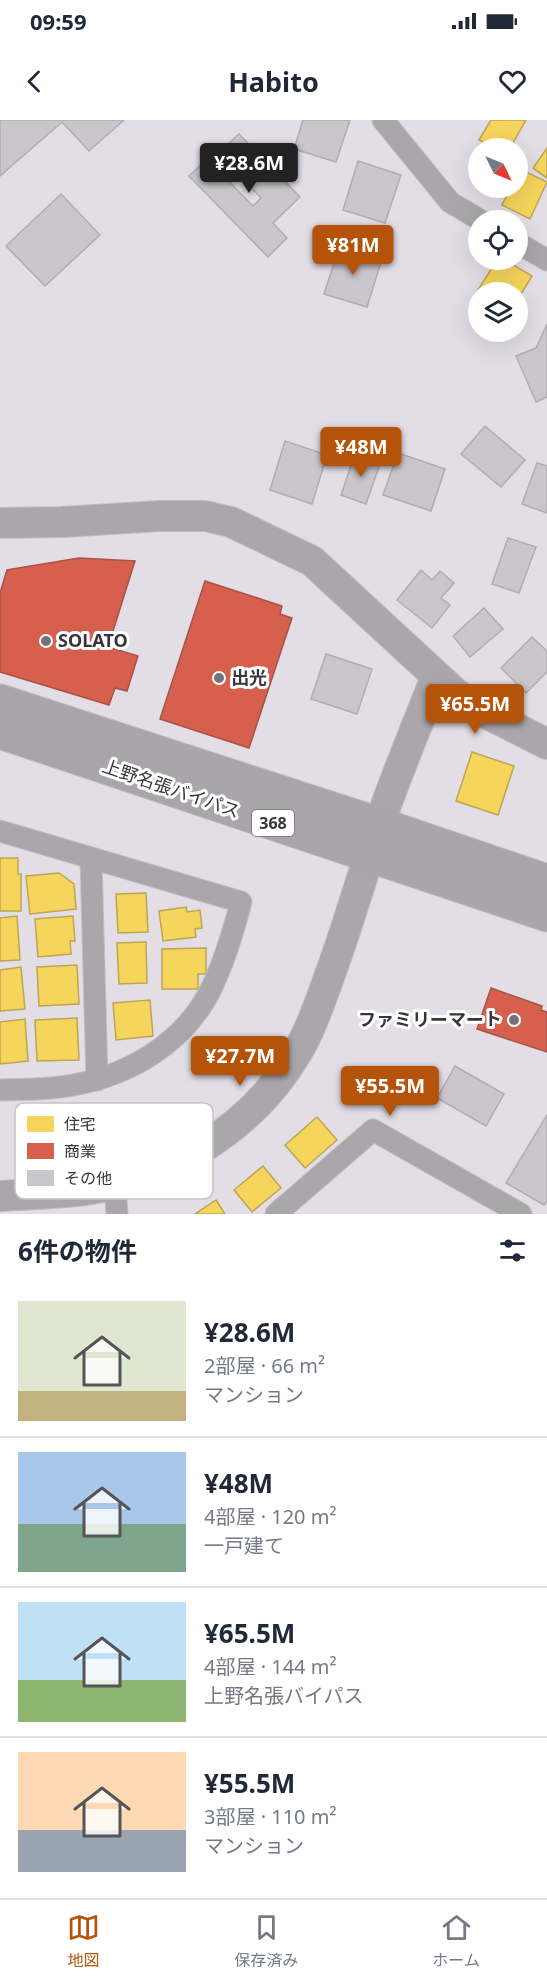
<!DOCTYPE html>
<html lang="ja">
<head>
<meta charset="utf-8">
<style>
  :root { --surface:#fff; --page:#f2f2f3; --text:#1f2937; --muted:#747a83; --line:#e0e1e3; --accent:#b45309 }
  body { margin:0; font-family:"Noto Sans","Noto Sans JP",sans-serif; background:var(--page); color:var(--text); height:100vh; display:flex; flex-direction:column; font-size:22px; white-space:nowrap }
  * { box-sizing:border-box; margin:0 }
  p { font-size:20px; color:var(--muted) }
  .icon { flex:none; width:33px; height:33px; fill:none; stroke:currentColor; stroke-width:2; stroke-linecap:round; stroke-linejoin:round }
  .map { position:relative; height:1094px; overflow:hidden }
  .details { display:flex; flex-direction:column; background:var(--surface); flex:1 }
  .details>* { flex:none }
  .needle { width:39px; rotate:133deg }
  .tools { position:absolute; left:468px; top:18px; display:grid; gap:12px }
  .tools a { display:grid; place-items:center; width:60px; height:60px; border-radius:50%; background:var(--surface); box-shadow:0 6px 24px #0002; font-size:30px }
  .price { position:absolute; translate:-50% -51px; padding:0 14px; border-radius:6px; background:var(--accent); color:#fff; font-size:20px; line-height:39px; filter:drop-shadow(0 2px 3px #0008) }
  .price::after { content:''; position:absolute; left:50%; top:36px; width:18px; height:14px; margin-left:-9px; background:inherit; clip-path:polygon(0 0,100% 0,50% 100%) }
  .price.active { background:#222; color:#fff }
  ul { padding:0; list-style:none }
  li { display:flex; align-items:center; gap:18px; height:150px; padding:0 18px }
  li+li { border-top:2px solid var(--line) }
  li span { display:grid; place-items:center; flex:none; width:168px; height:120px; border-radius:0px; color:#555 }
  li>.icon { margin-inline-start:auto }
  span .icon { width:72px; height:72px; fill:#fffc; stroke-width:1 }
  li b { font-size:26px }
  h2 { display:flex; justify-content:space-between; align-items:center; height:72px; padding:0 18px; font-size:26px }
  .status { display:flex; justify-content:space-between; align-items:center; height:42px; padding:0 30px; background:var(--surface); direction:ltr }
  .status svg { height:16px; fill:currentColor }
  header { display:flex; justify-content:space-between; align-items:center; height:78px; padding:0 18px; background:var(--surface); font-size:27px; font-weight:700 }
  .dock { display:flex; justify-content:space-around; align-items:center; height:84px; border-top:2px solid var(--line); background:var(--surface); font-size:16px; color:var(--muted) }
  .dock a { display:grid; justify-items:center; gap:3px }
  .dock .active { color:var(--accent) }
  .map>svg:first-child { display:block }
</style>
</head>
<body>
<div class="status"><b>09:59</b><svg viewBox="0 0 49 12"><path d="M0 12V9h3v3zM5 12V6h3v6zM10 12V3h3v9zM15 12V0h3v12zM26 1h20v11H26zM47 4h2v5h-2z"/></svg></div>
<header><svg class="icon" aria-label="back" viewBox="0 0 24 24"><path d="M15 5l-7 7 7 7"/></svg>Habito<svg class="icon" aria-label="heart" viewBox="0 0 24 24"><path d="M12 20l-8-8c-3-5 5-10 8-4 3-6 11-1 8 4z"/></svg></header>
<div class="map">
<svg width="547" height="1094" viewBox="0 0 547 1094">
  <rect width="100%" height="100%" fill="#e3dee6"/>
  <g fill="#f6d55c" stroke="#bda552" stroke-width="1.5">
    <polygon points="491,0 526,0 510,28 495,28 479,20"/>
    <polygon points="547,28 547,58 533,48"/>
    <polygon points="520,49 547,62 530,99 502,85 511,68 518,68 518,54"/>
    <polygon points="497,140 505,140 532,156 518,179 518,172 478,172 478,179 474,176"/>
    <polygon points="472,632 514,646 498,695 456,681"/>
    <polygon points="0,738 18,738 18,754 21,754 21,791 0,791"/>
    <polygon points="59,753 74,764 76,789 30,794 26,756"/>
    <polygon points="146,773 148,812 118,813 116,774"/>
    <polygon points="186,787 187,792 200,790 202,808 195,809 196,817 163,821 159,791"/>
    <polygon points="17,796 20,840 0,841 0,798"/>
    <polygon points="73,796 75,821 70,821 71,834 38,837 35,799"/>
    <polygon points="146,822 147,863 119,864 117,823"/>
    <polygon points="206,828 206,854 198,854 198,869 162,869 162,829"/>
    <polygon points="77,845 79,884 39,886 37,847"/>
    <polygon points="21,847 25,889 0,891 0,850"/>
    <polygon points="150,880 153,916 116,920 113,883"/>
    <polygon points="77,898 79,940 37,941 35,900"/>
    <polygon points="25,899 28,941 0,944 0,902"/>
    <polygon points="317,997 337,1020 305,1048 285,1025"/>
    <polygon points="263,1046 281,1068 252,1092 234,1070"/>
    <polygon points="216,1080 225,1094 195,1094"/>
  </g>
  <g fill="#d6604d" stroke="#a75348" stroke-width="1.5">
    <polygon points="79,438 135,441 108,527 138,536 127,571 115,568 109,585 0,552 0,473 7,450"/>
    <polygon points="205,461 282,486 280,494 292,498 249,628 160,599"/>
    <polygon points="491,868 542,886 541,890 547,892 547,932 477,909"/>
  </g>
  <g fill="#c9c6cc" stroke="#b0acb2" stroke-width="1.5">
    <polygon points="0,0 124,0 89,31 62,2 0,56"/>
    <polygon points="303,0 350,0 336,42 294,29"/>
    <polygon points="239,14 300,77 273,103 287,118 268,137 189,56 207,39 253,86 261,78 217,34"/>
    <polygon points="358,41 401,55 385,103 343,90"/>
    <polygon points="61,74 100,115 45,166 6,126"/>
    <polygon points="340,125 382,139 367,187 324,174"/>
    <polygon points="547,204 547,277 536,282 516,236 536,228"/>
    <polygon points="485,306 525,340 501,367 461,334"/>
    <polygon points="285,321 327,335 312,384 270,370"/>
    <polygon points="355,333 381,341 366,384 341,375"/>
    <polygon points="398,333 445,349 431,391 383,375"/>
    <polygon points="537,343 547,346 547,393 522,384"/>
    <polygon points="508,418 536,427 519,473 492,464"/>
    <polygon points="421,450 432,460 440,451 454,463 441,478 450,485 432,508 397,480"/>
    <polygon points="484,488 503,509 470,537 453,516"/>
    <polygon points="532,517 547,531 547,552 526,573 501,548"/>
    <polygon points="326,534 372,549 357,594 311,579"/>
    <polygon points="455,946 504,974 486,1006 437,978"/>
    <polygon points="547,995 547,1081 544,1085 506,1063"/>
  </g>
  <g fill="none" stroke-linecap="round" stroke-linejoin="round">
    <g stroke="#c1bdc3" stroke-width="23">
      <g id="street">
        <polyline points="383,0 450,82 480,100"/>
        <polyline points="518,123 547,140"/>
        <path d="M 0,711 L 241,782 C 233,813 224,844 209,873 C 182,924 129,955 73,965 C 49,970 24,969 0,970"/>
        <polyline points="91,739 97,960"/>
        <polyline points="115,1063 117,1094"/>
        <polyline points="276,1094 373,1010 521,1094"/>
      </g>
    </g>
    <g stroke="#c1bdc3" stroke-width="32">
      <g id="secondary">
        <polyline points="0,403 62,402 160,396 205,396 231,402 312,441 455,573 476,588 547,624"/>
        <path d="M 0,1076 C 29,1074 58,1074 86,1070 C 168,1057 245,1013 291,942 C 308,917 318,888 328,860 C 347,809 362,756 379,705 C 396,655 417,606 436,557"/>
      </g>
    </g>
    <g stroke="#c1bdc3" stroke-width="35">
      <g id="highway">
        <polyline points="0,581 379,704 547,761"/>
        <polyline points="0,612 547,795"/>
      </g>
    </g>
    <use href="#street" stroke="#aaa7aa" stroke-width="21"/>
    <use href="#secondary" stroke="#aaa7ab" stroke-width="30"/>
    <use href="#highway" stroke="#a9a5aa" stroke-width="33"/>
  </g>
  <g fill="#747177" stroke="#fff" stroke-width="2">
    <circle cx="46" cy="521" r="6"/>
    <circle cx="219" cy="558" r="6"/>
    <circle cx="514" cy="900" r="6"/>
  </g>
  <g text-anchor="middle" stroke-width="6" stroke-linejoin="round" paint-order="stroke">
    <rect fill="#fff" stroke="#747276" stroke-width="1.5" x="252" y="690" width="42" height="26" rx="4.5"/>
    <g font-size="16" font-weight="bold" fill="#39363b">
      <text x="273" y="709">368</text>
    </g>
    <g font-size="18" font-weight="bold" fill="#39363b" stroke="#fff" text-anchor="start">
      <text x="58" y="527">SOLATO</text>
      <text x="231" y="564">出光</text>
      <text x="502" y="906" text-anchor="end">ファミリーマート</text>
    </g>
    <g font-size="18" fill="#39363b" stroke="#fff">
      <text transform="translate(171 669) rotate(19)" y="6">上野名張バイパス</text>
    </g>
  </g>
  <rect x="15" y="983" width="198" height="96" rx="9" fill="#fff" stroke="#c4c3c4" stroke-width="1.5"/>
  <rect x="27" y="996" width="27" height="16" fill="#f6d55c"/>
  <rect x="27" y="1023" width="27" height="16" fill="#d6604d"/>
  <rect x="27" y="1050" width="27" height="16" fill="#c9c6cc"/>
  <g font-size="16" fill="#39363b">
    <text x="64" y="1010">住宅</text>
    <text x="64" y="1037">商業</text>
    <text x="64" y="1064">その他</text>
  </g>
</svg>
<div class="tools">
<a><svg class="needle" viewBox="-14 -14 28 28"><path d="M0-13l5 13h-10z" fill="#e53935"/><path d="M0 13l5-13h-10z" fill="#747a83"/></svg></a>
<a><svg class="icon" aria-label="locate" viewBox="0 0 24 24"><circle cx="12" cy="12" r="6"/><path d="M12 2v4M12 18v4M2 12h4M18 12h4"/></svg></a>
<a><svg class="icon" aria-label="layers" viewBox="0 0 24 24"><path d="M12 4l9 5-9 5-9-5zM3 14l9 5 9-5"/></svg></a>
</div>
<b class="price active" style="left:249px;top:74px">¥28.6M</b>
<b class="price" style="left:353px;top:156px">¥81M</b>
<b class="price" style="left:361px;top:358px">¥48M</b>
<b class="price" style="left:475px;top:615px">¥65.5M</b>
<b class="price" style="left:240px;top:967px">¥27.7M</b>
<b class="price" style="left:390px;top:997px">¥55.5M</b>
</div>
<section class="details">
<h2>6件の物件<svg class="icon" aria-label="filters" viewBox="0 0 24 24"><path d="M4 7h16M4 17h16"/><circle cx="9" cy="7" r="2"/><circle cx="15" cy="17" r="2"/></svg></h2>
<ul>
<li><span style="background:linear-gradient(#dfe7d0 75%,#c2b280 0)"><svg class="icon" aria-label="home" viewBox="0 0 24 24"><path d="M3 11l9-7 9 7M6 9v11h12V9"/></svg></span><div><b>¥28.6M</b><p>2部屋 · 66 m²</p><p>マンション</p></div></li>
<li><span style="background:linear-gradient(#a9c7e8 60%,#7fa58c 0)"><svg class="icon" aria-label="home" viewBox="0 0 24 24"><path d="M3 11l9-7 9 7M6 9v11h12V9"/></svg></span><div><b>¥48M</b><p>4部屋 · 120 m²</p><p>一戸建て</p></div></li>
<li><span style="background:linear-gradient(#bfe0f5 65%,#8fb573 0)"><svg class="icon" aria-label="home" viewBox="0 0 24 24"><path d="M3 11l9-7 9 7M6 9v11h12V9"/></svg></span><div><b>¥65.5M</b><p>4部屋 · 144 m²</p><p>上野名張バイパス</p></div></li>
<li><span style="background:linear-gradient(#ffd9b3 65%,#9aa5b1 0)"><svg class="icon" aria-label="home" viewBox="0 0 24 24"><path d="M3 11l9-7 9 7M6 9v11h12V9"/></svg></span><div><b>¥55.5M</b><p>3部屋 · 110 m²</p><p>マンション</p></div></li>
</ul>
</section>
<nav class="dock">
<a class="active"><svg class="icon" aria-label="map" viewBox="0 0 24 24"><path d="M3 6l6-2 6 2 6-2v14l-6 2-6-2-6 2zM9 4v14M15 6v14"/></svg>地図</a>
<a><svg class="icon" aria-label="saved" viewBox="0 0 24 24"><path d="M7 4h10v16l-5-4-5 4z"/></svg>保存済み</a>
<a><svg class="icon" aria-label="home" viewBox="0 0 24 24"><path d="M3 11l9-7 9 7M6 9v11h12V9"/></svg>ホーム</a>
</nav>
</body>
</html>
